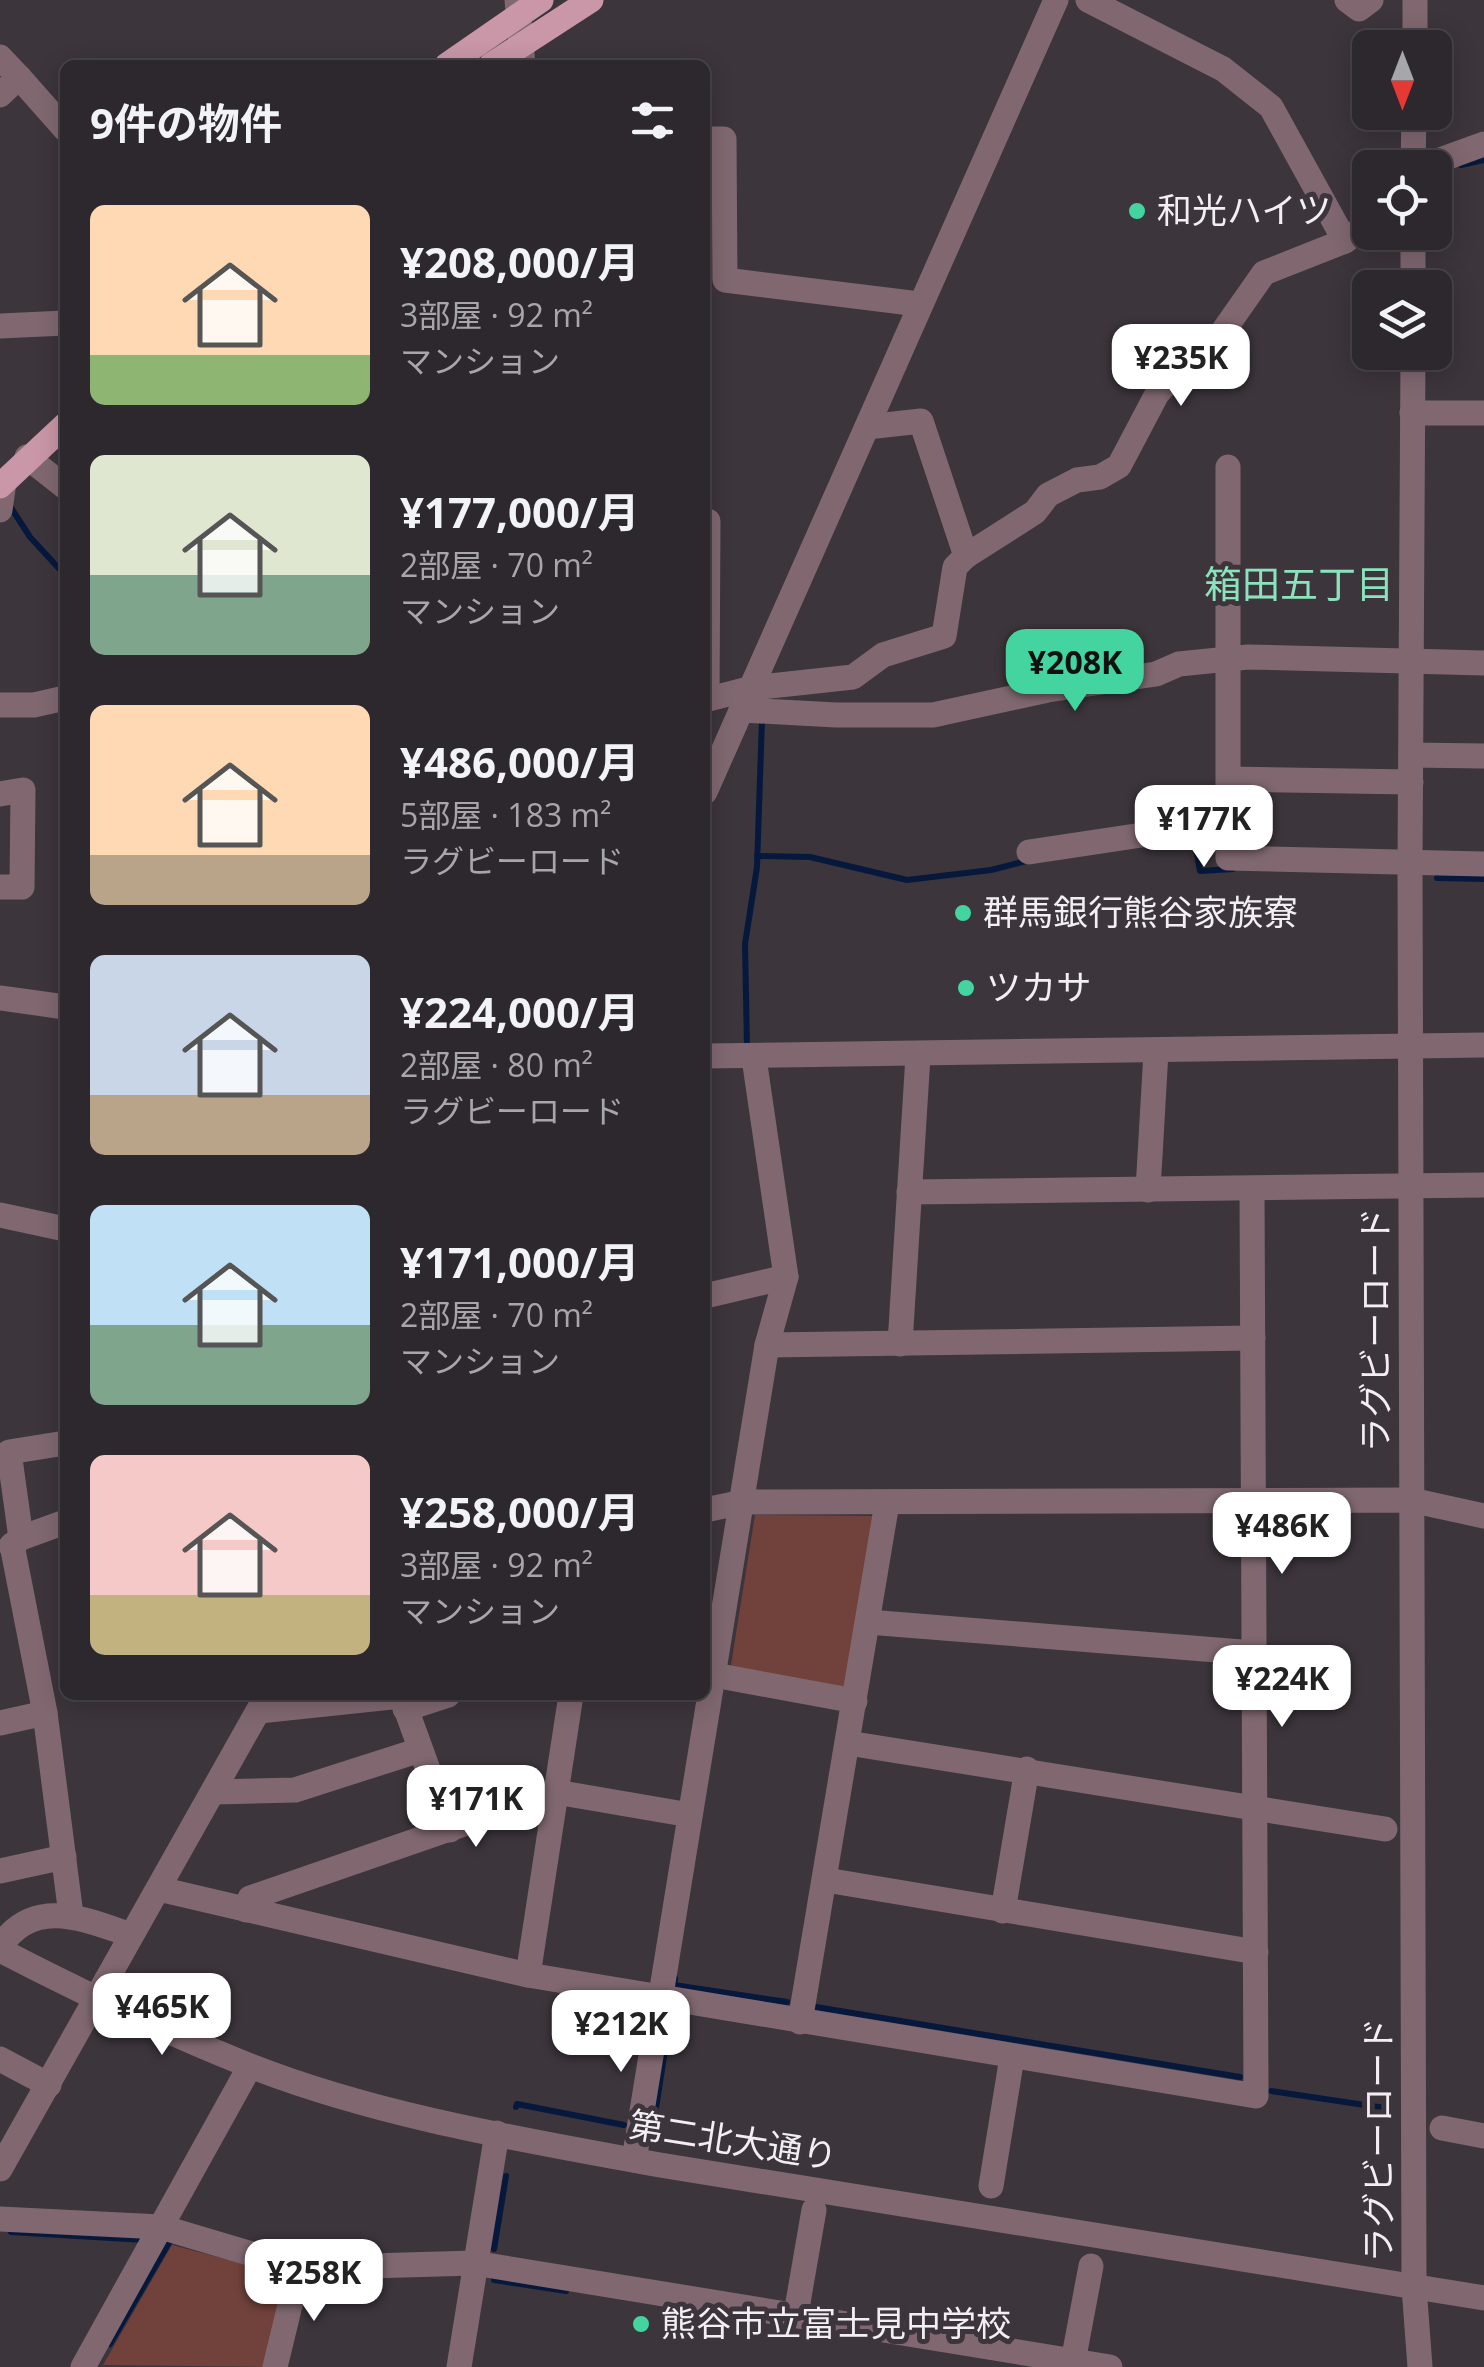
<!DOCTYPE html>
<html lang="ja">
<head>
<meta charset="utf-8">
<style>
  :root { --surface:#2d282d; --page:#353035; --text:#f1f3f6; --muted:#a7a6aa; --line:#484449; --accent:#43d4a0 }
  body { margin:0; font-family:"Open Sans","Noto Sans JP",sans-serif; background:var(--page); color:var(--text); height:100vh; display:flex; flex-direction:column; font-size:38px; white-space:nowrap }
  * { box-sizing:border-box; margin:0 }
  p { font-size:32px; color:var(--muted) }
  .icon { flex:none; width:55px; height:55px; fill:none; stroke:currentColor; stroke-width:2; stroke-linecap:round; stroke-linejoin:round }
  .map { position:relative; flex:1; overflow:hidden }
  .details { position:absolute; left:60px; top:60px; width:650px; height:1640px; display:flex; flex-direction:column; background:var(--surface); border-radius:15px; box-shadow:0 5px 25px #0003,0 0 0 2px var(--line) }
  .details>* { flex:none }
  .needle { width:65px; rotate:180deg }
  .tools { position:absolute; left:1352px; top:30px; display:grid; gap:20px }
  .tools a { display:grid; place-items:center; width:100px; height:100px; border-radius:15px; background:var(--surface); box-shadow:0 5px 25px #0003,0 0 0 2px var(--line); font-size:50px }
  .price { position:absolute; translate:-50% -85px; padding:0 22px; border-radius:20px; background:#fff; color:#222; font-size:32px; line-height:65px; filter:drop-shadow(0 2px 5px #0008) }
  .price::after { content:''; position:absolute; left:50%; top:60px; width:30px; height:22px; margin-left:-15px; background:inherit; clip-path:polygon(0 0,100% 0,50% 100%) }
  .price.current { background:var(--accent); color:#111 }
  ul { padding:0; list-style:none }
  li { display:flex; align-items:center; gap:30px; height:250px; padding:0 30px }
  li span { display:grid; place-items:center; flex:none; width:280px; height:200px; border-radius:15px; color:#555 }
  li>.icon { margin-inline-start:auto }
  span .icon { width:120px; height:120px; fill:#fffc; stroke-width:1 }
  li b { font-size:42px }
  h2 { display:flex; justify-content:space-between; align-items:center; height:120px; padding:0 30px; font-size:42px }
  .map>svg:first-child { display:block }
</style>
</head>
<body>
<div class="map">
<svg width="1484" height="2367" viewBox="0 0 1484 2367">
  <rect width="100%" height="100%" fill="#3c353c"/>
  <g fill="#71423b">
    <polygon points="755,1515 873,1516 849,1691 730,1671"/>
    <polygon points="172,2245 289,2276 268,2367 103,2365"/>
  </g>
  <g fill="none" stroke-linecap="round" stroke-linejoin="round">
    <g stroke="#06193d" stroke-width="6">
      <polyline points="1461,165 1484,160"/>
      <polyline points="10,506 30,537 65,575"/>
      <polyline points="1194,838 1200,871 1233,869"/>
      <polyline points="757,856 810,857 907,880 991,870 1030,860"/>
      <polyline points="1437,878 1484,879"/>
      <polyline points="747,1046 745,944 757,867 762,719"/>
      <polyline points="675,1978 674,1985 787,2002"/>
      <polyline points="816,2007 1240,2077"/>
      <polyline points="1271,2091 1385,2108"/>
      <polyline points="516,2107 517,2104 624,2125"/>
      <polyline points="653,2128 670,2017"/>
      <polyline points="11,2232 144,2240"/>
      <polyline points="494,2249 506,2176"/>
      <polyline points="494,2280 566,2291"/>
      <polyline points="110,2344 170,2241"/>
    </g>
    <g stroke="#816870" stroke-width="25">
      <polyline points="517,0 523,65"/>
      <polyline points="1088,0 1223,69 1271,107 1345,241"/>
      <polyline points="1347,0 1359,9 1371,0"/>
      <polyline points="1415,48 1415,0"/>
      <polyline points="0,57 19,77"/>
      <polyline points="0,95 19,77 65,129"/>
      <polyline points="705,139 724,139 725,280 919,304"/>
      <polyline points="1413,168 1414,112"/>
      <polyline points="1431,168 1440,160 1484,144"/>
      <polyline points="1413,288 1413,232"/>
      <polyline points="0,326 65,323"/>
      <polyline points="1413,352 1410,864 1414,2287 1420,2367"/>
      <polyline points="1412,413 1484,413"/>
      <polyline points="867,427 921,421 966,556"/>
      <polyline points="27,457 65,487"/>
      <polyline points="1228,467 1228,858 1484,864"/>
      <polyline points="0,510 4,482"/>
      <polyline points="705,520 708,521 707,699"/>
      <polyline points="705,700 752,688 853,677 883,655 944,636 955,567 966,556 1035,512 1048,495 1077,480 1100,477 1119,466 1157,394 1175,374 1205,357 1264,273 1345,241 1370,222"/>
      <polyline points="0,705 34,705 65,698"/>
      <polyline points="741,710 836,715 933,715 1048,690 1156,674 1179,664 1248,657 1484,663"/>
      <polyline points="1411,755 1484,756"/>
      <polyline points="1230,779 1411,782"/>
      <polyline points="705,792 1056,0"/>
      <polyline points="0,794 23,790 22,887 0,887"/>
      <polyline points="1029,852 1175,830 1200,833 1229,843"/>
      <polyline points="0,998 65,1007"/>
      <polyline points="705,1056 1484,1045"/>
      <polyline points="1148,1190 1156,1052"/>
      <polyline points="909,1192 1484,1185"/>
      <polyline points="0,1215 65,1229"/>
      <polyline points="705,1296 786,1277"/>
      <polyline points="900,1344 918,1056"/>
      <polyline points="767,1345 1253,1338"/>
      <polyline points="705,1510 743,1502 1411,1500 1484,1516"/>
      <polyline points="21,1538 9,1452 65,1443"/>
      <polyline points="12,1545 45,1713 71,1915"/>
      <polyline points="11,1546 21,1538 65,1522"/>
      <polyline points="868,1622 1254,1653"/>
      <polyline points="714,1675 855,1701"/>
      <polyline points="401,1695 450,1830"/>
      <polyline points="405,1709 448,1695"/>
      <polyline points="259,1711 401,1696"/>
      <polyline points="0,1723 45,1713"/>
      <polyline points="848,1743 1385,1829"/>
      <polyline points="214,1792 295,1790 420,1750"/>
      <polyline points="0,1871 64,1857"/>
      <polyline points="826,1880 1256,1952"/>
      <polyline points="159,1889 528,1975 1256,2096 1252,1189"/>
      <polyline points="246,1910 250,1898 556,1792 690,1815"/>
      <polyline points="1003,1911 1027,1769"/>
      <path d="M 0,1947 C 33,1896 84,1919 131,1935"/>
      <path d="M 0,1950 C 81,1992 163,2031 248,2065 C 377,2116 524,2140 660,2165 L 1484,2298"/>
      <polyline points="528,1975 571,1695"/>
      <polyline points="800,2022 887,1503"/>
      <polyline points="0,2059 49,2085"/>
      <polyline points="1442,2128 1484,2136"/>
      <polyline points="634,2160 767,1345 786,1277 754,1058"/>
      <polyline points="0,2169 267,1695"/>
      <polyline points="991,2186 1012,2057"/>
      <polyline points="0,2219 161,2227 299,2268 474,2263 1110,2367"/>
      <polyline points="796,2314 814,2210"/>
      <polyline points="83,2367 250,2066"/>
      <polyline points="275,2367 299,2268"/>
      <polyline points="459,2367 497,2133"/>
      <polyline points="1072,2367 1091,2266"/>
    </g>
    <g stroke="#c997a7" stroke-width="25">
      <polyline points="447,65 541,0"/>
      <polyline points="491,65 591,0"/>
      <polyline points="0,486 65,425"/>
    </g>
  </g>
  <g fill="#43d4a0" stroke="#3c353c" stroke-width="4">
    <circle cx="1137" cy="211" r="10"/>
    <circle cx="963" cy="913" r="10"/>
    <circle cx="966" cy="988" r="10"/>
    <circle cx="641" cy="2324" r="10"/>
  </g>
  <g text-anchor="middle" stroke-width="10" stroke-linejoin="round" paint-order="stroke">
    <g font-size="35" fill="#f2eef2" stroke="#3c353c" text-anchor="start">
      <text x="1157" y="223">和光ハイツ</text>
      <text x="983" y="925">群馬銀行熊谷家族寮</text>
      <text x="986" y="1000">ツカサ</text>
      <text x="661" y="2336">熊谷市立富士見中学校</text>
    </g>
    <g font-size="35" fill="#f2eef2" stroke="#3c353c">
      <text transform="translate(1376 1330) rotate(-90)" y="12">ラグビーロード</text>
      <text transform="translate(1379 2140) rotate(-90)" y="12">ラグビーロード</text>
      <text transform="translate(733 2141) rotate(9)" y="12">第二北大通り</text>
    </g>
    <g font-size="38" fill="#8be2bd" stroke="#3c353c">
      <text x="1299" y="598">箱田五丁目</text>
    </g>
  </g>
</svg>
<div class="tools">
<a><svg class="needle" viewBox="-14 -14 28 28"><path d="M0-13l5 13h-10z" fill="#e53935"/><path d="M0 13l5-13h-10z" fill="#a7a6aa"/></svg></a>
<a><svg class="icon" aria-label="locate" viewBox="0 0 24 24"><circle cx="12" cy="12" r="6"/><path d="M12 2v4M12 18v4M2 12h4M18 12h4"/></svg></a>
<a><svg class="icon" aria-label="layers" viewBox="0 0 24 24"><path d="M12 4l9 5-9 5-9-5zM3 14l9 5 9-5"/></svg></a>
</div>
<b class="price" style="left:1181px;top:409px">¥235K</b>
<b class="price current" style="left:1075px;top:714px">¥208K</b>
<b class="price" style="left:1204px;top:870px">¥177K</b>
<b class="price" style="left:1282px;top:1577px">¥486K</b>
<b class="price" style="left:1282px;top:1730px">¥224K</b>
<b class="price" style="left:476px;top:1850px">¥171K</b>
<b class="price" style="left:162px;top:2058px">¥465K</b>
<b class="price" style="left:621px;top:2075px">¥212K</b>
<b class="price" style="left:314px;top:2324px">¥258K</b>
<section class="details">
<h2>9件の物件<svg class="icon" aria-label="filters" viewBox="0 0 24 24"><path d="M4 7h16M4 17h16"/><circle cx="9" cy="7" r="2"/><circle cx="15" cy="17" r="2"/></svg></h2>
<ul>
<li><span style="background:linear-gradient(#ffd9b3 75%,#8fb573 0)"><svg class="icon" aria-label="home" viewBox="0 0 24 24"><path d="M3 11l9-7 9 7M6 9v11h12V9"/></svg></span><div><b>¥208,000/月</b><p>3部屋 · 92 m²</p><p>マンション</p></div></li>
<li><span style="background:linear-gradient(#dfe7d0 60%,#7fa58c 0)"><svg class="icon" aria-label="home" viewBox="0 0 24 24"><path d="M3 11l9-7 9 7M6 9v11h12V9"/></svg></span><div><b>¥177,000/月</b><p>2部屋 · 70 m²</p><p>マンション</p></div></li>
<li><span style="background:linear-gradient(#ffd9b3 75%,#b9a48a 0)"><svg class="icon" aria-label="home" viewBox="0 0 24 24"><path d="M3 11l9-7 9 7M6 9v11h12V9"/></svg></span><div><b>¥486,000/月</b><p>5部屋 · 183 m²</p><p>ラグビーロード</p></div></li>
<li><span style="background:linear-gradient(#c9d6e8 70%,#b9a48a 0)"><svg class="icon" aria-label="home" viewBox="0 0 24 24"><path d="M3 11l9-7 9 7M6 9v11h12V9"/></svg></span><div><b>¥224,000/月</b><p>2部屋 · 80 m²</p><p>ラグビーロード</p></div></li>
<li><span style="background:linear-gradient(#bfe0f5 60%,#7fa58c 0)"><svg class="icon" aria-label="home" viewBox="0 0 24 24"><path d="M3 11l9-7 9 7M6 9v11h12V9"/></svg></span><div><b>¥171,000/月</b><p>2部屋 · 70 m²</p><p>マンション</p></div></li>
<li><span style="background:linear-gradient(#f6c9c9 70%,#c2b280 0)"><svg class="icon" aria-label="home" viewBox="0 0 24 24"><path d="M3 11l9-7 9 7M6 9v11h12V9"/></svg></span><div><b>¥258,000/月</b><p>3部屋 · 92 m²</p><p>マンション</p></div></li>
</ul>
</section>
</div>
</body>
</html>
